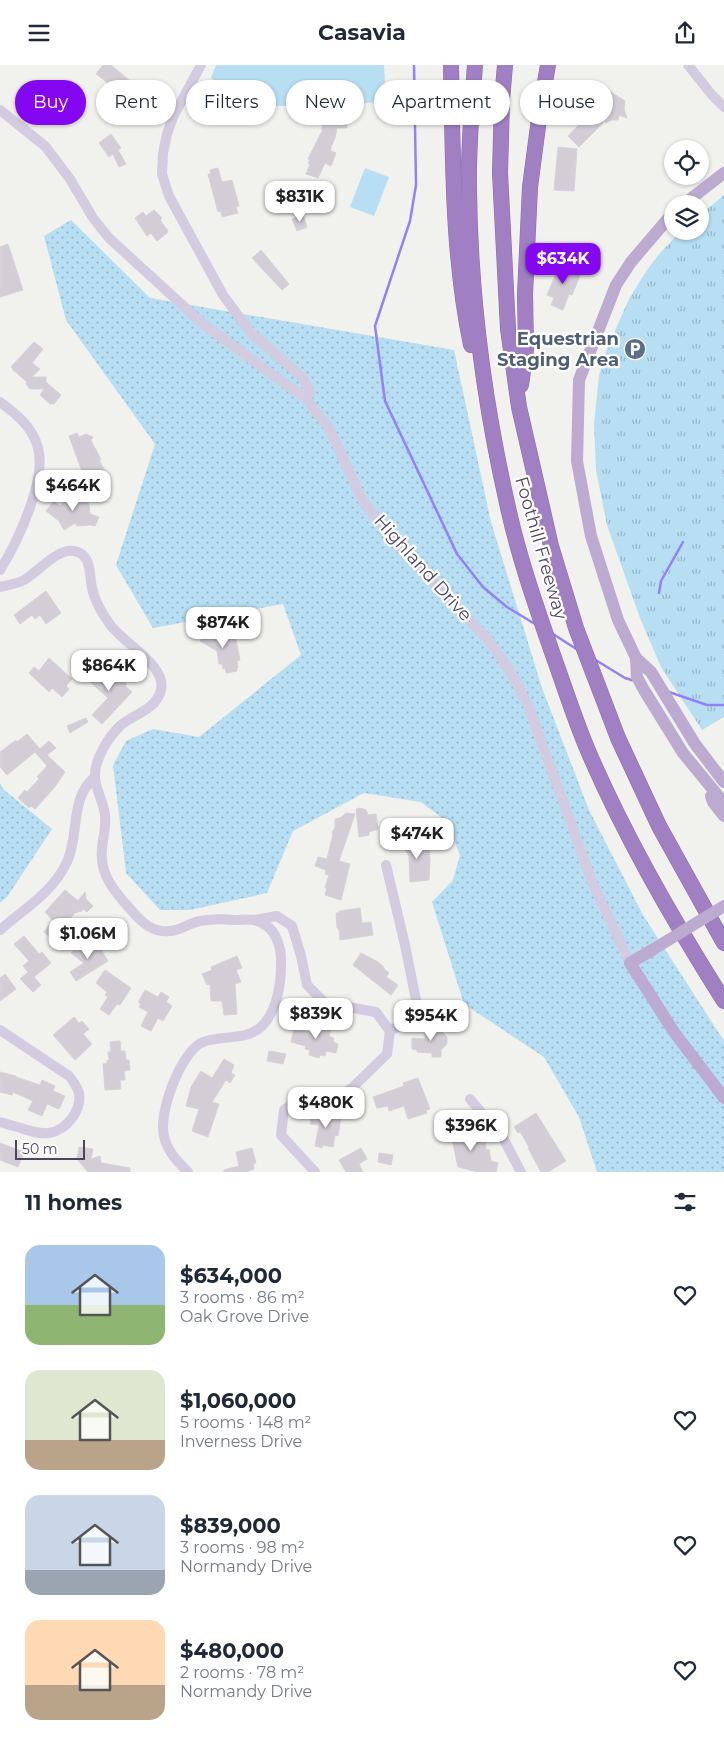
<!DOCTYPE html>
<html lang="en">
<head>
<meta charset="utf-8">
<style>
  :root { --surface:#fff; --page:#f6f6f7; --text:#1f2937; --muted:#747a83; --accent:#8507f1 }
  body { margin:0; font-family:Montserrat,sans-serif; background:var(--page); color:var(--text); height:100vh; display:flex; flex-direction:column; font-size:19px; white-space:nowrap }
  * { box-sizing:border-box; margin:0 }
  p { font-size:16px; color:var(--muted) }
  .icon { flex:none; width:28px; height:28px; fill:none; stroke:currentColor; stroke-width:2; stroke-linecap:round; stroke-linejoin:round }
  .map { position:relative; height:1107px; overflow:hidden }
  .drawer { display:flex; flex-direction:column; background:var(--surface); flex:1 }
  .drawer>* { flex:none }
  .hud { position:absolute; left:15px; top:15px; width:695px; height:45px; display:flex; gap:10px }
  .buttons { position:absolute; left:664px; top:75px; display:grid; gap:10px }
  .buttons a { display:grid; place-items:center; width:45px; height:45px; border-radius:50%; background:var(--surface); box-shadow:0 1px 4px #0004; font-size:25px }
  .scale { position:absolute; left:15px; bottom:12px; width:70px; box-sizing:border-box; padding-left:5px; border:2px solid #4f445d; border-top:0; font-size:14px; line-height:18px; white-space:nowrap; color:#4f445d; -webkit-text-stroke:4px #fff; paint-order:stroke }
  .price { position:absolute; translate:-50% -42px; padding:0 11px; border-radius:10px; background:#fff; color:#222; font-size:16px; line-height:32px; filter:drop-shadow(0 1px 2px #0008) }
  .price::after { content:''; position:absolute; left:50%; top:30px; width:15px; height:11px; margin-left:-8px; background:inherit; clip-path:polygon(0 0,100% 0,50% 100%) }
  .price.current { background:var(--accent); color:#fff }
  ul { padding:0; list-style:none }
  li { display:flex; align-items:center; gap:15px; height:125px; padding:0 25px }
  li span { display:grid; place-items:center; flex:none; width:140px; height:100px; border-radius:15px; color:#555 }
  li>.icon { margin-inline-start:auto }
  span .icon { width:60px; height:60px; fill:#fffc; stroke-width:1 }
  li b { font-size:21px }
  h2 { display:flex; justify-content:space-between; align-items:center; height:60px; padding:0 25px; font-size:21px }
  .chip { padding:0 18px; border-radius:22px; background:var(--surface); box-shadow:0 1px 4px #0004; font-size:18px; line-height:45px }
  .chip.current { background:var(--accent); color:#fff }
  header { display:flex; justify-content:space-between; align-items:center; height:65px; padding:0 25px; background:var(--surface); font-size:22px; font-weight:700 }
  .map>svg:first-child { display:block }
</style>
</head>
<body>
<header><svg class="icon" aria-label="menu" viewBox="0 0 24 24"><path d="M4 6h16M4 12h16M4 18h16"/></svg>Casavia<svg class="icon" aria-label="share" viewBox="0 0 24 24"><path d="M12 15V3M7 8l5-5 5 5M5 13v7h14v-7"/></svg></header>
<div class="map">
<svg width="724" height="1107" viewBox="0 0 724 1107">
  <defs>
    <pattern id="grass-dots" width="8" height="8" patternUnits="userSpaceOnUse" patternTransform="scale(1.25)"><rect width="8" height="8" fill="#b7def3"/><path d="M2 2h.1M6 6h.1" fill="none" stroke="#97b6c8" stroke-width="1.8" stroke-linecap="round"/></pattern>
    <pattern id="park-tufts" width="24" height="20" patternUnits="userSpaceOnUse" patternTransform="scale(1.25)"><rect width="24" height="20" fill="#b7def3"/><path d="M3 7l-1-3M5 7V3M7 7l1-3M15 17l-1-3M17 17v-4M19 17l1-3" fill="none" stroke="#97b6c8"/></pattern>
  </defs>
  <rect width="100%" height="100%" fill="#f1f1ed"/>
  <g fill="url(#grass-dots)">
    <polygon points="71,155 150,233 454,285 491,457 542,623 589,745 643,850 724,976 724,1107 597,1107 579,1052 544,992 464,939 432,837 453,815 460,790 446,756 421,737 364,728 293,766 267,828 190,845 160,845 126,808 113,700 126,676 153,664 199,672 301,590 283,539 153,563 116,500 155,379 66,255 44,171"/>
    <polygon points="0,718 3,724 52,764 7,832 0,838"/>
  </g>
  <polygon fill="url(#park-tufts)" points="724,130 724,652 702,665 661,602 640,553 607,460 596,405 594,359 599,310 607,284 629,234 647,205 661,187 681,166 700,166 700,150"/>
  <g fill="#b7def3">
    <polygon points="216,0 384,0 386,37 255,42 211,13"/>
    <polygon points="365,103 389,112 374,151 350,142"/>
  </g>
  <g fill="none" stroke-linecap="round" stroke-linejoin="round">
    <g stroke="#9580f5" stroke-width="2.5">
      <polyline points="414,0 416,120 410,156 375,261 385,336 457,489 483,522 507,542 535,559"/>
      <polyline points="659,528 661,516 683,477"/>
      <polyline points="553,569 578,585"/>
      <polyline points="594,594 625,613 635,616"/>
      <polyline points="669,627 707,640 724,640"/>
    </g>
  </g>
  <g fill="#d3cdd6" stroke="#d7d1da">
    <polygon points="103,0 111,0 130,16 141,20 137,28 141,36 132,41 126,30 121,28 96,9"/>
    <polygon points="576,18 599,27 606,24 625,36 624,44 627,53 619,50 618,55 612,55 606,58 605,56 579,82 568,71 595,43 565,31 568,24 573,26"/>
    <polygon points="346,46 347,63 337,63 335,73 331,82 331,86 336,88 331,101 325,98 318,113 306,109 310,99 308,98 310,95 308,94 322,66 322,48"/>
    <polygon points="111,69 121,83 118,85 126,99 119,102 113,89 109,92 99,78"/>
    <polygon points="558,82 577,84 574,126 554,125"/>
    <polygon points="218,103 222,117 232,115 239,141 236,142 238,148 222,152 221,146 218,147 208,109 211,109 210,105"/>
    <polygon points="154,145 162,153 160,155 168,166 167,168 157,176 151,168 147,171 135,153 143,147 146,151"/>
    <polygon points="303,150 307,162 297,166 292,154"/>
    <polygon points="8,179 23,225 0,232 0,182"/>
    <polygon points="261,185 289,219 282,225 252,193"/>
    <polygon points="561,197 569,200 568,203 581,208 572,230 569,229 563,245 551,240 554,233 547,230"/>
    <polygon points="34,277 43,284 32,298 40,304 32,312 46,312 46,317 61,330 54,339 50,339 40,330 44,324 30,324 26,319 27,317 12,304 13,303 11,302"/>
    <polygon points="77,368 79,372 86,369 93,372 91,375 101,395 99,395 108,411 108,414 106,417 85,423 83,409 69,371"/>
    <polygon points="88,431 90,449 99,452 95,461 90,460 77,461 75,458 64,465 59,456 46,446 54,436 60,441 68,432"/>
    <polygon points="46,526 61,548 46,559 40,550 35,554 32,550 20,559 14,550"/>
    <polygon points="208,564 214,567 218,567 222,569 224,568 236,575 240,595 237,596 238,603 237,603 237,606 226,608 225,603 223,604 222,599 219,599 217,586 200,576"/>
    <polygon points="49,593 72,614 66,621 69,624 62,632 52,623 49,627 29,608 34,602 39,606"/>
    <polygon points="102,599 116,613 118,611 127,619 125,621 132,627 102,659 92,650 108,633 87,614"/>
    <polygon points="86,653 88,657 70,668 67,661"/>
    <polygon points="27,669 40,684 49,676 56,683 47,690 65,707 54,723 35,744 31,741 29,743 18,733 25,725 27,727 39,714 37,712 47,701 35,687 7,710 0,702 0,687 16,675 17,677"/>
    <polygon points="360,743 366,745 368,750 376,749 378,764 369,767 369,770 359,772 356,744"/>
    <polygon points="346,748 355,749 339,796 350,799 341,835 325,830 327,823 325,823 329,810 325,809 326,805 315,801 318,792 327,794 333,769 332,767 335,763 335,754 340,753"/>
    <polygon points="408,768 419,784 429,784 430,794 429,815 410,817 409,791 398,774"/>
    <polygon points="65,825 78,836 85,827 86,834 93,841 87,847 83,844 81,847 79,846 77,848 76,847 52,874 44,867 53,856 45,847"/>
    <polygon points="360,843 362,858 371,857 373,870 340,875 339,865 337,863 336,848 339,848 339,846"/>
    <polygon points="24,871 39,889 42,887 51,898 34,912 41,920 33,927 20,914 28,907 23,901 29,896 14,879"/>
    <polygon points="80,877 89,884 97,878 108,896 76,916 70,907 84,898 71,888"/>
    <polygon points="361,888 378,897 384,902 383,903 389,908 386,912 398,920 391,930 353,900"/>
    <polygon points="237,891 242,903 236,905 241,917 235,919 237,949 224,950 222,936 211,936 210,919 207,920 202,909 212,905 211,902"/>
    <polygon points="105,905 131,923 120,940 117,939 109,950 100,944 108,932 105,930 107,927 96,918"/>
    <polygon points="5,909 16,924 0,936 0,913"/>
    <polygon points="145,925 158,932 161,927 169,932 166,937 172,941 163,956 158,953 151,966 141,961 148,947 139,942 141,939 139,938 139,936"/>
    <polygon points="74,952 79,958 82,956 89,964 83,969 92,979 75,995 53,970"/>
    <polygon points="320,956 332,960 329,971 334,973 333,977 338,979 336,988 326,986 325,991 320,990 319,993 309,990 310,985 305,984 306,981 291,977 294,963 313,968 314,965 318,966"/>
    <polygon points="425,959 435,960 435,966 441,966 447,972 447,979 441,985 441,992 432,992 432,988 417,987 417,985 412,984 412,973 425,974"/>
    <polygon points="120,976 121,986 125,986 126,995 129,995 130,1005 124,1006 125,1015 120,1015 121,1024 105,1025 103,999 107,998 107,996 109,995 108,987 111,987 110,977"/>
    <polygon points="269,986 286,989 283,999 267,996"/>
    <polygon points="224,994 234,1000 231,1008 235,1010 230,1018 226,1015 212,1037 219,1039 208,1072 192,1066 199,1044 186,1041 191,1022 201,1006 212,1013"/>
    <polygon points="0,1007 16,1011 16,1012 40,1020 42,1015 55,1021 53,1026 65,1031 59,1044 47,1039 42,1051 28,1045 33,1036 13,1027 12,1030 0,1027"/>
    <polygon points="418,1013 430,1044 426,1045 427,1048 408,1054 404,1041 389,1046 388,1041 377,1043 373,1032 404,1021 403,1018"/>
    <polygon points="312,1048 341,1052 338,1071 335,1070 333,1082 323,1080 322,1083 315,1081 319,1060 310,1059"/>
    <polygon points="536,1048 566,1096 548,1107 541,1107 528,1083 529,1082 522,1070 520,1067 518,1068 514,1062"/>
    <polygon points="457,1053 466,1058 457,1075 473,1072 474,1076 485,1075 486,1085 489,1084 491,1096 498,1098 496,1107 478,1107 458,1102 450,1065"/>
    <polygon points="0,1078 24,1087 18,1102 0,1095"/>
    <polygon points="79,1082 93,1084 91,1094 100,1091 101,1098 130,1103 130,1107 88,1107 77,1094"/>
    <polygon points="252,1083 256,1098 253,1099 254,1104 248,1106 249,1107 224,1107 224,1105 239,1101 236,1087"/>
    <polygon points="361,1083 367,1094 359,1099 363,1107 346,1107 339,1095"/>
    <polygon points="379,1088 393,1090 391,1100 378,1097"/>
  </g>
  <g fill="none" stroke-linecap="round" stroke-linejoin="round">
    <g stroke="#8c6bae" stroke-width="16">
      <g id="highway">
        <path d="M 451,0 C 453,94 452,188 471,280"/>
        <path d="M 475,0 C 472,41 468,82 469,124 C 470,229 484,336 507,438 C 518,490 536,541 553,590 C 565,623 575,656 589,688 C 626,774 674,857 724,936"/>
        <polyline points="505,0 502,35 500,108 508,264 519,342 551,481 576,563 618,673 659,761 724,878"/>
        <polyline points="521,320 526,284 525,229 530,122 540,46 548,0"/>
      </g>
    </g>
    <g stroke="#d3cbe0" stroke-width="10">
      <polyline points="201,0 173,52 167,69 163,88 162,109 169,131 223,230 251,268 303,313 310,327 306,334"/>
      <polyline points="688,0 712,30 724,42"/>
      <polyline points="0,45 45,81 70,114 93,153 109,173 203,259 306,334 329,363 363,436 394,476 490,577 510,606 528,640 593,819 630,898"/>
      <path d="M 0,337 C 16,349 33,362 38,383 C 47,415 17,478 0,505"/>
      <path d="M 0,522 C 7,520 17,519 24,515 C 37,508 57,483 74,486 C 92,489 89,509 92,523 C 94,534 102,548 109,558 C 122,578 167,600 161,625 C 156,645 134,649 121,660 C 109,671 94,695 95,712 C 95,723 104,738 105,750 C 107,765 100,780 102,794 C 103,811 113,824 124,837 C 135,849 145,864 162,866 C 178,868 186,859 200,856 C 211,854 223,854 234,855 C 240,855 248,854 254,855 C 276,860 282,882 281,901 C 281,921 276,947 262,961 C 246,977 219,969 201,978 C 180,989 158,1049 164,1071 C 167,1086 177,1096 188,1107"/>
      <polyline points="386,800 405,880 417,940 408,956 390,966"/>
      <polyline points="254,855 277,851 292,861 301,891 307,920 325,938 376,947 390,966 387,989 352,1023 333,1034 300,1033 284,1045 281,1070 315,1107"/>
      <path d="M 0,865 C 24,844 53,827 67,797 C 80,769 69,733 95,712"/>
      <path d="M 0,965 L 69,1011 C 73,1016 77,1021 79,1028 C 82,1045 67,1065 49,1068 C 36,1070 13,1060 0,1057"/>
      <polyline points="470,1034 503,1073 521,1107"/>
    </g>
    <g stroke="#bcaad0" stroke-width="12">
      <polyline points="684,139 724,108"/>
      <polyline points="672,149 631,197 616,220 579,315 577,396 591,471 618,555 636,593 637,612 644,625 683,688 724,738"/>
      <polyline points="636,593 651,607 695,679 724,717"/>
      <polyline points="711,731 713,737 724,751"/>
      <polyline points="652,885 630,898 674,967 724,1033"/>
    </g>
    <use href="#highway" stroke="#a080c2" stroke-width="15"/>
    <polyline stroke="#bcaad0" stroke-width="12" points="652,885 724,841"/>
  </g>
  <defs>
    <g id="parking-disc" transform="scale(1.125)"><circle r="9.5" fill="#5c6f8a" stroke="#fff"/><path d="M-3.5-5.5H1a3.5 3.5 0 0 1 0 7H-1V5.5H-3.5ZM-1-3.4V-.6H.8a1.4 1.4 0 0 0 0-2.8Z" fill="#fff"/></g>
  </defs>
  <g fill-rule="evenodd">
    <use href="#parking-disc" x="635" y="284"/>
  </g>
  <g text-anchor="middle" stroke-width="4.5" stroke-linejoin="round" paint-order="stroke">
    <g font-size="18" font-weight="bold" fill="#4e5e75" stroke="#fff" text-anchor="end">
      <text x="619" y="280">Equestrian<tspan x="619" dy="21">Staging Area</tspan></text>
    </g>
    <g font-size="18" fill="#4f445d" stroke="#fff">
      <text transform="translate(541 483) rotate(74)" y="6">Foothill Freeway</text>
      <text transform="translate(423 503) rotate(48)" y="6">Highland Drive</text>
    </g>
  </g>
</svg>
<div class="buttons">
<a><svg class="icon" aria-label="locate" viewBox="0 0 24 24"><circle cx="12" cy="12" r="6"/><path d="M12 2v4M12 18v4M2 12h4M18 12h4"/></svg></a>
<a><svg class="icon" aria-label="layers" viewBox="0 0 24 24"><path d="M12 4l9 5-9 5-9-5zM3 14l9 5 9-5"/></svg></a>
</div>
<div class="scale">50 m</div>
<b class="price" style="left:300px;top:158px">$831K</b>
<b class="price current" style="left:563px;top:220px">$634K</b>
<b class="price" style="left:73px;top:447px">$464K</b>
<b class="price" style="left:223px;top:584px">$874K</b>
<b class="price" style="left:109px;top:627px">$864K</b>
<b class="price" style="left:417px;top:795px">$474K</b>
<b class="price" style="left:88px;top:895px">$1.06M</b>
<b class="price" style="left:316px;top:975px">$839K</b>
<b class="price" style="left:431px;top:977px">$954K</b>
<b class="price" style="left:326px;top:1064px">$480K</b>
<b class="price" style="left:471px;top:1087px">$396K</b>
<div class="hud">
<a class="chip current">Buy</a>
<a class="chip">Rent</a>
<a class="chip">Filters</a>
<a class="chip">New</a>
<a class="chip">Apartment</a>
<a class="chip">House</a>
</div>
</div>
<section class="drawer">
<h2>11 homes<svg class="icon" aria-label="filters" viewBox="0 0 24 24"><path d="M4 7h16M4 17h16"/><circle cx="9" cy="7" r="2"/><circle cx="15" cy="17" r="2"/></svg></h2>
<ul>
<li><span style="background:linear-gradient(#a9c7e8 60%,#8fb573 0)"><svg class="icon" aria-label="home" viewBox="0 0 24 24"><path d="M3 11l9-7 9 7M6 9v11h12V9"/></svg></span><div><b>$634,000</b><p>3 rooms · 86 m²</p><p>Oak Grove Drive</p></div><svg class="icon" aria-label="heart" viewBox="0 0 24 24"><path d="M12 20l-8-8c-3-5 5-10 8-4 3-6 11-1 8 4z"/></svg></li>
<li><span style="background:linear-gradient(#dfe7d0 70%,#b9a48a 0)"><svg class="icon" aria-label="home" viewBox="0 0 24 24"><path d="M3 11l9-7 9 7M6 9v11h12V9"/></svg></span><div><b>$1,060,000</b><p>5 rooms · 148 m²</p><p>Inverness Drive</p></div><svg class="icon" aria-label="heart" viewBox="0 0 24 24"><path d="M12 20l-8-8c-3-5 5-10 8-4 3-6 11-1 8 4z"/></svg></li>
<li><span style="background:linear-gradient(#c9d6e8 75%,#9aa5b1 0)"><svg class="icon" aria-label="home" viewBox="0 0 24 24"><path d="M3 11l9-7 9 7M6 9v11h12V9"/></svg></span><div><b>$839,000</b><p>3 rooms · 98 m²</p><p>Normandy Drive</p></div><svg class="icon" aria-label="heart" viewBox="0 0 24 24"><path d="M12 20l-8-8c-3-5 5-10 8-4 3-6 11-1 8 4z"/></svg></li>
<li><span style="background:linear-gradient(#ffd9b3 65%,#b9a48a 0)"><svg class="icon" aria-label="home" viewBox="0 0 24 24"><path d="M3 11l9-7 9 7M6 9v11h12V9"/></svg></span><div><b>$480,000</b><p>2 rooms · 78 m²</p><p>Normandy Drive</p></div><svg class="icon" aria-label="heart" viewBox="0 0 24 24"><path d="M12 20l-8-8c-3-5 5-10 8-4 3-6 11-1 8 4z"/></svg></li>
</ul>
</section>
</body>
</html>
